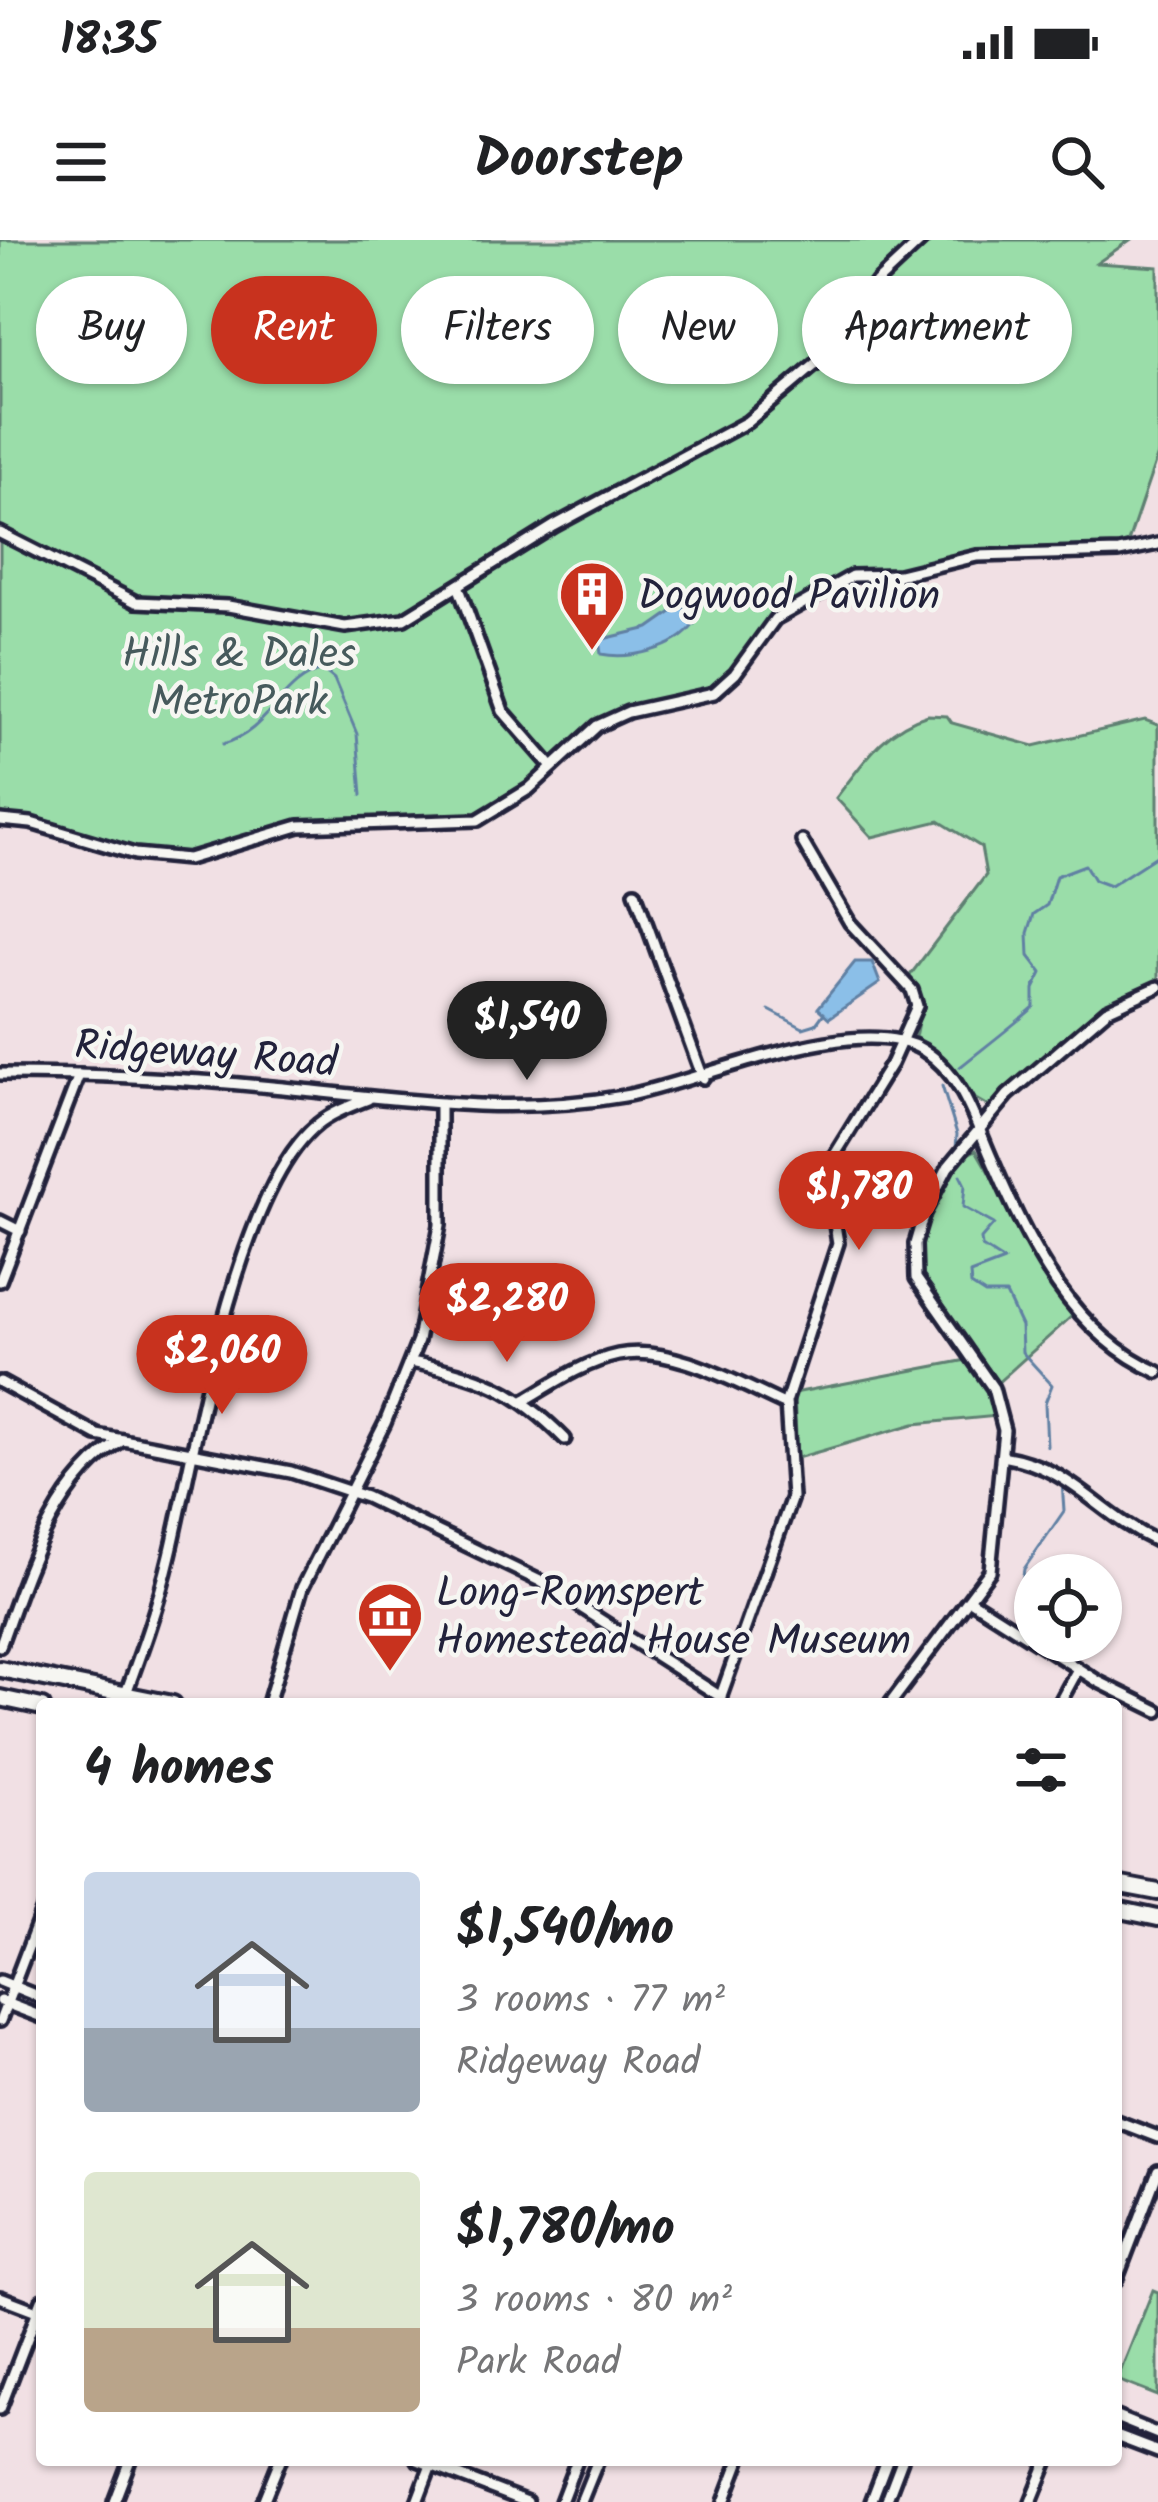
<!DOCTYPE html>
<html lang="en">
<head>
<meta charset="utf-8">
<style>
  :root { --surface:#fff; --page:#f2f2f2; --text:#202124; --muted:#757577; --accent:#c8321e }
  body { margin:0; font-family:Kalam,sans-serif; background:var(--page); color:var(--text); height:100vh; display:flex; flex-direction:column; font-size:45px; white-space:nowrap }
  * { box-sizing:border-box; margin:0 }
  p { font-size:39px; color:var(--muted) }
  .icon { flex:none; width:66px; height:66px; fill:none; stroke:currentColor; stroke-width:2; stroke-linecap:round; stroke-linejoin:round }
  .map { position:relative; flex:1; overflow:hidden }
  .drawer { position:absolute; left:36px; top:1458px; width:1086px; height:768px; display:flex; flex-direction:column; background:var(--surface); border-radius:12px; box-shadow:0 3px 9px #0004 }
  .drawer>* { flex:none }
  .top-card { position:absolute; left:36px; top:36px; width:1086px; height:108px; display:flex; gap:24px }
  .fabs { position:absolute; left:1014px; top:1314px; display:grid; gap:24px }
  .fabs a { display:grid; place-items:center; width:108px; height:108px; border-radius:50%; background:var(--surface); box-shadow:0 3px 9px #0004; font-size:60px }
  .price { position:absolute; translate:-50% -102px; padding:0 27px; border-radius:42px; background:var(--accent); color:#fff; font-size:39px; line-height:78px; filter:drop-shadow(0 3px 6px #0008) }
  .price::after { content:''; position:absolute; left:50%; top:72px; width:36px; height:27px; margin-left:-18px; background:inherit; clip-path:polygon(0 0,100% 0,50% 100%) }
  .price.selected { background:#222; color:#fff }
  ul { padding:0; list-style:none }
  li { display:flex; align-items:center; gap:36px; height:300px; padding:0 48px }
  li span { display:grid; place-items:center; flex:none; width:336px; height:240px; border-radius:12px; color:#555 }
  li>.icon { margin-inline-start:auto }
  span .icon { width:144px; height:144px; fill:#fffc; stroke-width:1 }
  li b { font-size:51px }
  h2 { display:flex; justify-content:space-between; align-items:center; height:144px; padding:0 48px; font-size:51px }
  .tag { padding:0 42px; border-radius:54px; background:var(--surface); box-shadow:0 3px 9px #0004; font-size:42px; line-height:108px }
  .tag.selected { background:var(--accent); color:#fff }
  .status { display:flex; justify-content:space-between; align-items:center; height:84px; padding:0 60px; background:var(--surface); direction:ltr }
  .status svg { height:33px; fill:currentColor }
  header { display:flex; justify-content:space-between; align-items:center; height:156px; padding:0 48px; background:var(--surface); font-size:54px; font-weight:700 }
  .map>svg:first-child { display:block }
</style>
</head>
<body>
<div class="status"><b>18:35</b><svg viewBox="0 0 49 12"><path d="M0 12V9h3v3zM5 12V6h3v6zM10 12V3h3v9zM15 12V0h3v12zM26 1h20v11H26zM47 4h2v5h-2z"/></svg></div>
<header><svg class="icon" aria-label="menu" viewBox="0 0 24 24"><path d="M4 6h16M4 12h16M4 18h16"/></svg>Doorstep<svg class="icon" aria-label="search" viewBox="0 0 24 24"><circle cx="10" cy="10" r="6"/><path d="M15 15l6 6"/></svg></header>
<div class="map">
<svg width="1158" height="2262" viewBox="0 0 1158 2262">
  <rect width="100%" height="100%" fill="#f1e0e4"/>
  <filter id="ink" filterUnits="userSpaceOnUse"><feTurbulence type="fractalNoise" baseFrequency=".00833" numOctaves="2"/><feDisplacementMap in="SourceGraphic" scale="24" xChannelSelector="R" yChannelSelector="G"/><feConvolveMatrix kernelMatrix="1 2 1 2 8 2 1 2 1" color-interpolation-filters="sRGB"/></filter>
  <g filter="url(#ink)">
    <g fill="#9adda9" stroke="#5e8072" stroke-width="3">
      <polygon points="0,0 1130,0 1097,23 1158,27 1158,214 1125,311 977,316 913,332 851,336 775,379 714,453 612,478 488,576 319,584 167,619 0,580"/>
      <path d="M 928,475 L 947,476 L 952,483 L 1034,506 L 1145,480 L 1158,485 L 1158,744 L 1125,754 L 1104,768 L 988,866 L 974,858 L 944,818 L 915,797 L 921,768 L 908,738 L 986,635 L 981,607 L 939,581 L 872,597 L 836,558 C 863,523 884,488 928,475 Z"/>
      <polygon points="976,910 1072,1076 995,1145 917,1030 920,999 939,948 960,918"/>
      <polygon points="967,1120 984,1141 998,1176 914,1184 797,1218 794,1153"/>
      <polygon points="1153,2050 1158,2052 1158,2156 1117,2140"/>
    </g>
    <g fill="#8bbfe8" stroke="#6180a3" stroke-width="3">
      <path d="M 682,365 L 694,384 C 677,409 629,420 601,414 L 599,400 L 649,388 Z"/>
      <polygon points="855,722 872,722 880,743 829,778 818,768"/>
    </g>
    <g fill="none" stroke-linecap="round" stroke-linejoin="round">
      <g stroke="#6180a3" stroke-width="3">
        <path d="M 223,504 C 270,491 281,440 323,430 L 334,439 L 357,494 L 362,555"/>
        <polyline points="769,770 803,788 816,784 824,773"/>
        <path d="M 960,827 C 986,806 1009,789 1034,767 L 1034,749 L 1042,733 L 1029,716 L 1028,693 L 1034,674 L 1047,665 L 1056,636 L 1085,625 L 1094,640 L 1110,646 L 1158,615"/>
        <polyline points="942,846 957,894 956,908"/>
        <polyline points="960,935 965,945 963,967 994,984 981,999 982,1007 1004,1021 970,1034 971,1045 985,1054 1006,1054 1021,1086 1022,1112 1052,1145 1045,1163 1047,1206"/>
        <polyline points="1017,1379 1024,1329 1064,1271 1062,1242"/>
      </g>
      <g stroke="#22223b" stroke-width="18">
        <g id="street">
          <polyline points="0,293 136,362 228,366 345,387 404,379 554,286 747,182 816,124 877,42 922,0"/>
          <polyline points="459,348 503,471 552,527"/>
          <polyline points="0,580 31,583 135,614 188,619 299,586 478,580 529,549 597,486 628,472 714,453 735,434 775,379 852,336 899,335 977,316 1119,312 1158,304"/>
          <polyline points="635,652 703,838"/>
          <path d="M 0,834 C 91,834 181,838 272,847 C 390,858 506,877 624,856 C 701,842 856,770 923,810 C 963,834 976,885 994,924 C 1028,1004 1074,1096 1158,1132"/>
          <polyline points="0,981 20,991"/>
          <polyline points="0,1041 79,835"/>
          <path d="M 411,1122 C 481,1136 515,1148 565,1199"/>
          <polyline points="0,1142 97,1195 291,1232 366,1257 540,1341 721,1457"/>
          <path d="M 525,1160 C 554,1143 585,1122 618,1115 C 670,1104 739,1144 786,1165"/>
          <path d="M 1002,1216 C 1074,1228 1095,1273 1158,1302"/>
          <polyline points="970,1360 1099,1442 1158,1471"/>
          <path d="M 0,1406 C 26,1335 53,1241 123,1200"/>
          <path d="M 122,1464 C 140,1415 158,1366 170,1315 C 195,1212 235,950 318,884 C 331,873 352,865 368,859"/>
          <polyline points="268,1464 302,1348 385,1183 418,1101 440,985 440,865"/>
          <polyline points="718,1464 792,1257 786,1162 838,1003 826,929 891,824 917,766 912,750 850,683 802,601"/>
          <polyline points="890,1464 990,1331 1004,1190 993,1148 916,1038 915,1004 924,973 948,927 1008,855 1107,770 1158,747"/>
          <polyline points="1059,1464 1078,1429"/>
          <polyline points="0,1741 42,1758"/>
          <polyline points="0,1761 42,1777"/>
          <polyline points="0,1781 42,1671"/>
          <polyline points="1116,1881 1158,1897"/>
          <polyline points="1116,2041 1158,1931"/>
          <polyline points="0,2057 42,2073"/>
          <polyline points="0,2169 42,2060"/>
          <polyline points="1116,2177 1158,2194"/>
          <polyline points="1116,2196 1158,2212"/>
          <polyline points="418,2220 527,2262"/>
          <polyline points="114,2262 130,2220"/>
          <polyline points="263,2262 280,2220"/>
          <polyline points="417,2262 433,2220"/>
          <polyline points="561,2262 577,2220"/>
          <polyline points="581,2262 598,2220"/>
          <polyline points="724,2262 740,2220"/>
          <polyline points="871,2262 887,2220"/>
          <polyline points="886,2262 902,2220"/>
          <polyline points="1031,2262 1048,2220"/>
        </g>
      </g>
      <g stroke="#22223b" stroke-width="22">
        <g id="primary">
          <polyline points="0,1429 173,1464"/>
          <polyline points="0,1458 42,1467"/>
          <polyline points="1116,1644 1158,1652"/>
          <polyline points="1116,1669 1158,1678"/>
        </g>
      </g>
      <use href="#street" stroke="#f6f6f2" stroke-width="9"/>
      <use href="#primary" stroke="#f6f6f2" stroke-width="14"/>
    </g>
  </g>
  <defs>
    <g id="building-pin" transform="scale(3.45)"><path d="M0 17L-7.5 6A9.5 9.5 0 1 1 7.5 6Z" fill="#c8321e" stroke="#f6f6f2"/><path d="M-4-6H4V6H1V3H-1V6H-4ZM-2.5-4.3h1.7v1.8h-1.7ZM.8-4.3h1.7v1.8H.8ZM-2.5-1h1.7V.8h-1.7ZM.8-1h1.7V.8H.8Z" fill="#fff"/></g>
    <g id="museum-pin" transform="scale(3.45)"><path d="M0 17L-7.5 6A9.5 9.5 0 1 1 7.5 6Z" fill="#c8321e" stroke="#f6f6f2"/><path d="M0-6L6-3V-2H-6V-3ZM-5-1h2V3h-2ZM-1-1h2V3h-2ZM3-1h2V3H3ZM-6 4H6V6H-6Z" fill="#fff"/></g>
  </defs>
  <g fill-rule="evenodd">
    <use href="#building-pin" x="592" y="354"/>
    <use href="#museum-pin" x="390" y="1375"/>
  </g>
  <g text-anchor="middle" stroke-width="9" stroke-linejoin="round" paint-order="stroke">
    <g font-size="42" fill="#22223b" stroke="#f6f6f2" text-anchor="start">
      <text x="638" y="369">Dogwood Pavilion</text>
      <text x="436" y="1366">Long-Romspert<tspan x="436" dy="48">Homestead House Museum</tspan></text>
    </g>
    <g font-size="42" fill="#465a5c" stroke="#f6f6f2">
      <text x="239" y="427">Hills &amp; Dales<tspan x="239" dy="48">MetroPark</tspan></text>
    </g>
    <g font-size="42" fill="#22223b" stroke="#f6f6f2">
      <text transform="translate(206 812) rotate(4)" y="15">Ridgeway Road</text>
    </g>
  </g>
</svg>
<div class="fabs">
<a><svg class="icon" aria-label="locate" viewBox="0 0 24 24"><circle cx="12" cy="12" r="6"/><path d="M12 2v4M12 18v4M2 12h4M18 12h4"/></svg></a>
</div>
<b class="price selected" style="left:527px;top:843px">$1,540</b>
<b class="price" style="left:859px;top:1013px">$1,780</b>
<b class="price" style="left:507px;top:1125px">$2,280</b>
<b class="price" style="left:222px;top:1177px">$2,060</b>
<div class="top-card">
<a class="tag">Buy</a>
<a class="tag selected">Rent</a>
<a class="tag">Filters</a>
<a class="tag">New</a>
<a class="tag">Apartment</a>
</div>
<section class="drawer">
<h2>4 homes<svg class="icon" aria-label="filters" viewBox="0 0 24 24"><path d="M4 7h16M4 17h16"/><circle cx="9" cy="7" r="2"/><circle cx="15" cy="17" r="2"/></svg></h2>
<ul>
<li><span style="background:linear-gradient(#c9d6e8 65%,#9aa5b1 0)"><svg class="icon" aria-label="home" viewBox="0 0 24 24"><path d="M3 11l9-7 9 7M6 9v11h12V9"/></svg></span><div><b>$1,540/mo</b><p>3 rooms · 77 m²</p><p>Ridgeway Road</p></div></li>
<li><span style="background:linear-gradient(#dfe7d0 65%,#b9a48a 0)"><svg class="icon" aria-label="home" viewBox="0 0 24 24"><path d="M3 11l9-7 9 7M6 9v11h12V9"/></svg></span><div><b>$1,780/mo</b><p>3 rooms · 80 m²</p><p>Park Road</p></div></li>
</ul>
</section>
</div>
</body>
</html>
